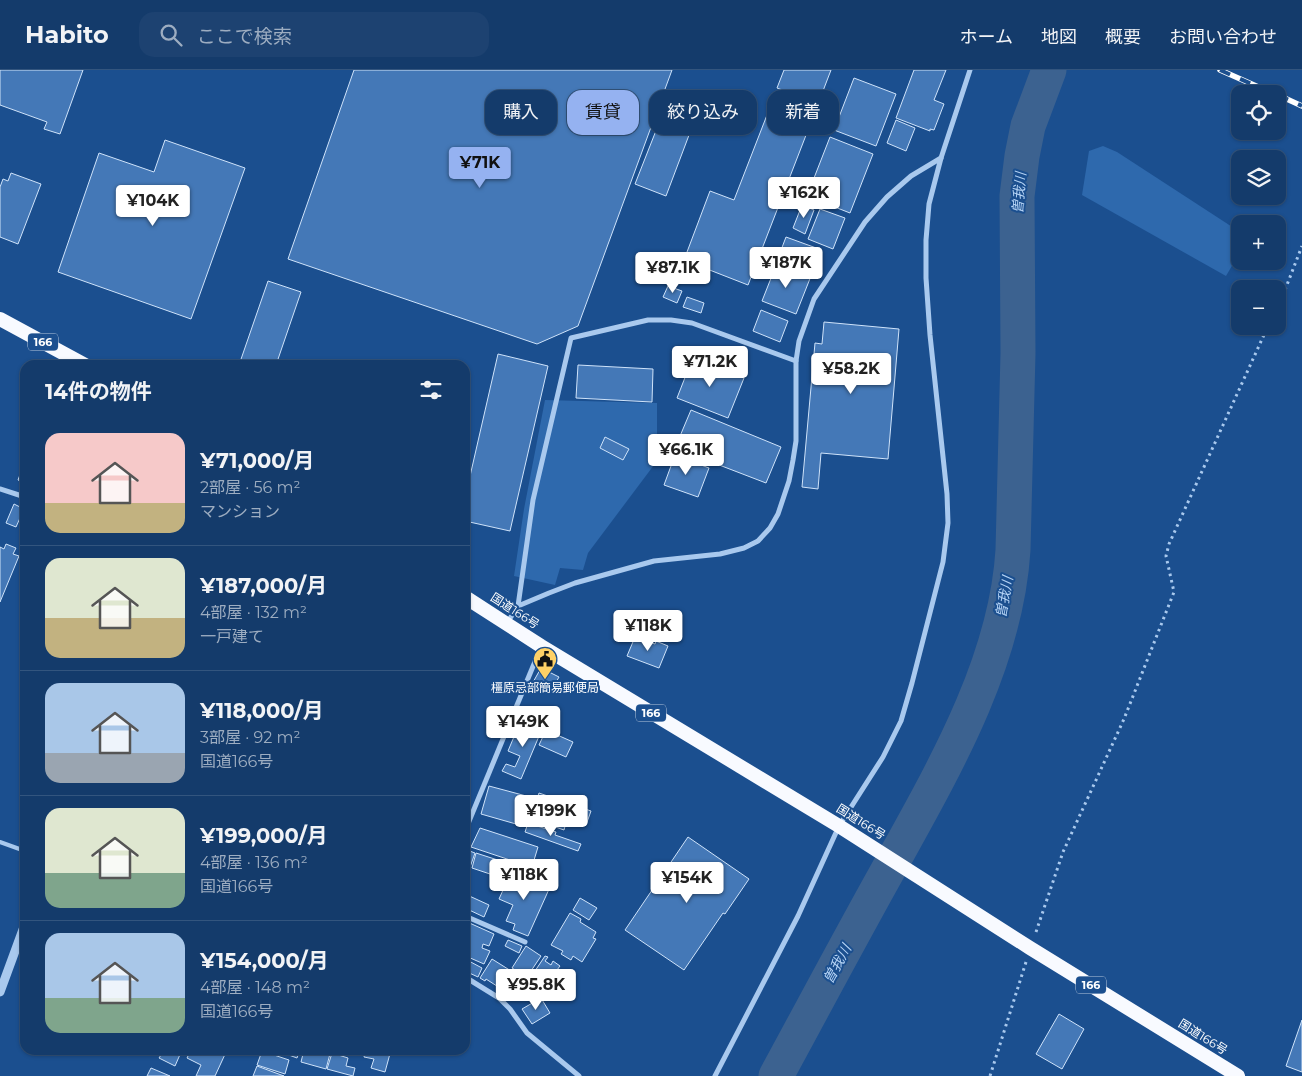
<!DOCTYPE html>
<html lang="ja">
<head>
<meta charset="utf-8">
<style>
  :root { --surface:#143b6b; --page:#1d4271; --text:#f1f3f6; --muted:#9dadc1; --line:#33557e; --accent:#95b2f1 }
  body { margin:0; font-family:Montserrat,"Noto Sans JP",sans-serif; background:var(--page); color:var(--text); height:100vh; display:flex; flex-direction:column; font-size:19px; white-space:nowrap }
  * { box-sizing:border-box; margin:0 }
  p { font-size:16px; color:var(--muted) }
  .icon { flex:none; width:28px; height:28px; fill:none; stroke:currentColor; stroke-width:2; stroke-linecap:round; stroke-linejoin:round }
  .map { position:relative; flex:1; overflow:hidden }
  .drawer { position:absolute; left:20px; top:290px; width:450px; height:695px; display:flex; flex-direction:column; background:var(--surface); border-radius:15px; box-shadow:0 1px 4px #0004,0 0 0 1px var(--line) }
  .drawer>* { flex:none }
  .guide { position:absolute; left:485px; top:20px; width:475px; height:45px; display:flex; gap:10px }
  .tools { position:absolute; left:1231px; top:15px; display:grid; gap:10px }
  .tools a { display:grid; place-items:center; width:55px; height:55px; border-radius:10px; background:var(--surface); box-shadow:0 1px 4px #0004,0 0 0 1px var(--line); font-size:25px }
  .price { position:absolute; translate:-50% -42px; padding:0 11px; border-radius:5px; background:#fff; color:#222; font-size:16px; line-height:32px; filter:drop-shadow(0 1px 2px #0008) }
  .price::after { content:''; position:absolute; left:50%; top:30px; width:15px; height:11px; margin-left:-8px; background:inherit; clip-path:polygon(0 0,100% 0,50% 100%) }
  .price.selected { background:var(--accent); color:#111 }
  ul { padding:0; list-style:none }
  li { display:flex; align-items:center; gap:15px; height:125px; padding:0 25px }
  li+li { border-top:1px solid var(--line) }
  li span { display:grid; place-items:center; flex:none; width:140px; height:100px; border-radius:15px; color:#555 }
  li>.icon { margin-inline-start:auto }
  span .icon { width:60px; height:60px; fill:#fffc; stroke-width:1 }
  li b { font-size:21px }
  h2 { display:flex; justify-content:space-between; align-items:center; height:60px; padding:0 25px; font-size:21px }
  .pill { padding:0 18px; border-radius:15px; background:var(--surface); box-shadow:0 1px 4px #0004,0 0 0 1px var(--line); font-size:18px; line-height:45px }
  .pill.selected { background:var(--accent); color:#111 }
  header { display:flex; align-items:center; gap:30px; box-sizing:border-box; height:70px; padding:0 25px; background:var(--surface); border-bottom:1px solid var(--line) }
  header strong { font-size:24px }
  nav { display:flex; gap:28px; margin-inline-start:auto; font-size:18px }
  .search { width:350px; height:45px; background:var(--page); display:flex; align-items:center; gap:12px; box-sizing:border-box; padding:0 18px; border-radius:15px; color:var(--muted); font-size:19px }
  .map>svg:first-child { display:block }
</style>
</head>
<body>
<header>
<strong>Habito</strong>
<div class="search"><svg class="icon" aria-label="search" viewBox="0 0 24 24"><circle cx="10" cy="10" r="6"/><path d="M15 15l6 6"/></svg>ここで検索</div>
<nav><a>ホーム</a><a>地図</a><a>概要</a><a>お問い合わせ</a></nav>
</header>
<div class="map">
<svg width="1302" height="1006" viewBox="0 0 1302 1006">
  <rect width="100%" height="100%" fill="#1b4f8f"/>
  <g fill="#2e69ad">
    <polygon points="1103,76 1117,82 1240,162 1240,182 1226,206 1082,125 1089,81"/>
    <polygon points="545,330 657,333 657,391 588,483 583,500 560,498 555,515 514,506 524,439"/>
  </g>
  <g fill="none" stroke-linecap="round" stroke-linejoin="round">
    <path stroke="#3c6290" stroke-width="35" d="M 776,1006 C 813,938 849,870 887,802 C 941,704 1006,595 1013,480 L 1018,283 L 1017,126 L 1022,86 L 1028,56 L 1049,0"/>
  </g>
  <g fill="#4478b7" stroke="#cfe3fa">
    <polygon points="0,0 83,0 60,64 44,59 47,52 0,35"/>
    <polygon points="354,0 672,0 578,256 537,274 288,189"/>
    <polygon points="784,0 831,0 818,34 777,18"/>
    <polygon points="914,0 946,0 934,30 944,34 934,60 930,59 930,61 896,48"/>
    <polygon points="854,8 896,24 876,76 834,60"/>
    <polygon points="776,22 816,37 809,57 769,42"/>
    <polygon points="670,25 700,36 666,126 635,114"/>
    <polygon points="767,45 808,60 748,215 684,190 710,121 734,130"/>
    <polygon points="896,50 915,58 906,81 887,73"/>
    <polygon points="830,67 873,84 850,143 807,126"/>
    <polygon points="165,70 245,98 191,249 58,202 99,83 154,102"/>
    <polygon points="11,103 41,114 18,174 0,167 0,117 3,109 8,111"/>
    <polygon points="802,135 814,140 805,164 793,158"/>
    <polygon points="820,139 845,148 833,179 808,169"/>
    <polygon points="786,167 819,179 811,200 778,188"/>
    <polygon points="777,193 811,206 796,244 762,231"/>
    <polygon points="268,211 301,222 276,295 239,295"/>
    <polygon points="668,216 682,221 677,233 663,227"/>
    <polygon points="687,227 704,233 701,243 683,237"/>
    <polygon points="761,240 788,251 780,272 753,261"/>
    <polygon points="824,252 899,259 888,389 821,383 818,419 802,417 815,273 822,274"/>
    <polygon points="498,284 548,296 510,461 465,451 465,428"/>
    <polygon points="693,287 744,308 728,348 677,328"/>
    <polygon points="578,295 653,299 652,332 576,328"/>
    <polygon points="691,340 781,377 766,413 675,378"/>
    <polygon points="605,367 629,379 623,390 600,378"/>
    <polygon points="675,385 709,398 698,427 664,415"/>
    <polygon points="24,394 25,394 25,413 18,410"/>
    <polygon points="14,434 24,439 16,457 6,453"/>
    <polygon points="6,474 16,478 13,484 19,486 0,532 0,477 4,479"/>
    <polygon points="635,567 655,574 656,571 668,576 659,598 627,586"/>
    <polygon points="541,598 559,607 550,623 532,614"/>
    <polygon points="521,650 542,659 521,709 502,701 506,694 515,697 520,686 508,681"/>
    <polygon points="546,660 573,672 566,687 539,675"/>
    <polygon points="489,716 530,727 529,731 531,731 523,756 481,744"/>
    <polygon points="539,723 591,741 586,755 567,749 564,760 530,748"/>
    <polygon points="528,753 556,762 555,765 581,774 578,781 525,762"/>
    <polygon points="480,758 538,777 531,800 515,795 516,792 471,777"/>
    <polygon points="688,767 749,809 725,844 723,843 684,900 625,860"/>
    <polygon points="467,780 475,783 469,800 465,799 465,784"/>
    <polygon points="476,783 507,793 502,808 472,798"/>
    <polygon points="512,800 550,817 528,866 513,860 515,854 506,851 513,835 499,829"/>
    <polygon points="465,824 489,835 484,847 465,838"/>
    <polygon points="580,828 597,838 589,850 573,840"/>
    <polygon points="570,843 581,849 580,852 596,862 593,868 596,869 582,892 573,886 571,890 561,884 563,881 551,875"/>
    <polygon points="465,851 494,864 489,876 483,874 482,878 490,881 484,894 468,887 469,884 465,882"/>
    <polygon points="508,870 522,876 519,883 505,876"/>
    <polygon points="526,876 541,886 527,907 512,898"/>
    <polygon points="545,886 548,887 545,891 551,895 553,891 560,896 557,900 562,903 550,921 543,917 542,919 529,910"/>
    <polygon points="492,889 527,911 521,921 508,913 503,920 486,909 485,911 480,908"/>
    <polygon points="467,890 482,898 478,907 465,901"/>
    <polygon points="541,928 550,943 532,954 522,939"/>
    <polygon points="1059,944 1084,959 1062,999 1036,984"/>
    <polygon points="1302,950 1302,1002 1286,996"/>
    <polygon points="154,980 182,980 175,996 159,988 161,985 153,982"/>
    <polygon points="191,980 227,980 215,1006 196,1006 201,995 187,988"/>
    <polygon points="288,980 300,980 297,988 286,984"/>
    <polygon points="304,980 331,980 326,999 301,992"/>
    <polygon points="359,980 391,980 385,1002 371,998 374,989 364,987 365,982"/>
    <polygon points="262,981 289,990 285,1004 257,995"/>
    <polygon points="332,983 348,988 346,996 355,998 353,1006 327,999"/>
    <polygon points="257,996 284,1006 253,1006"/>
    <polygon points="151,998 170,1006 147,1006"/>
  </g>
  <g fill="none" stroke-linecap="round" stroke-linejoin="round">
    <g stroke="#a9c9ee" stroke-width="3" stroke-dasharray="2.5 4" stroke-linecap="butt">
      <polyline points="1278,238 1302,176"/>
      <polyline points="1036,862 1063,782 1124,649 1174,522 1166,486 1169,474 1268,256"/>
      <polyline points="990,1006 1026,892"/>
    </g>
    <polyline stroke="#a9c9ee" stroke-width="4" points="0,772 25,781"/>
    <g stroke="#a9c9ee" stroke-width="5">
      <polyline points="0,419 25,427"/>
      <polyline points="518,536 533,430 571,268 648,250 671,250 692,253 796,291"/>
      <polyline points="507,553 518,536 549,523 575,513 654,491 720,484 744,478 758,471 770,458 778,444 789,411 793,390 796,371 796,291 799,271 814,229 865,152 887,127 911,106 941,88"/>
      <polyline points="465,761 541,577"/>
      <polyline points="465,846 525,872"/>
      <polyline points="465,907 499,928 510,939 527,963 579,1006"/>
      <polyline points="715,1006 798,846 839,756 883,687 901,651 912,613 943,492 948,453 947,424 930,265 926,208 926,170 929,134 941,88 970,0"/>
    </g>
    <polyline stroke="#a9c9ee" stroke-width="9" points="0,922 25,854"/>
    <g stroke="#f8faff" stroke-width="14">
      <polyline points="0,249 85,295"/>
      <polyline points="465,527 541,576 839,756 1030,878 1238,1006"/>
    </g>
    <g stroke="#fff" stroke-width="5.5">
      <g id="rail">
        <polyline points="1220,0 1274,24"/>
        <polyline points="1278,25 1302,36"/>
      </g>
    </g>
    <use href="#rail" stroke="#1b4f8f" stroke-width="4" stroke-dasharray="11" stroke-linecap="butt"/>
  </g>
  <defs>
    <g id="civic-pin" transform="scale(1.25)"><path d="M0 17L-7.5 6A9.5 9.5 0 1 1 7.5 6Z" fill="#ffd166" stroke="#1b4f8f"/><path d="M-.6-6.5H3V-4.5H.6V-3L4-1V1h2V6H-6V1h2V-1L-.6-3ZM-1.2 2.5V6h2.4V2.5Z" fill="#111"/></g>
  </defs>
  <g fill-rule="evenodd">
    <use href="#civic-pin" x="545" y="589"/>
  </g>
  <g text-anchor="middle" stroke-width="4" stroke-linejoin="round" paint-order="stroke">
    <g fill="#1b4f8f" stroke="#bbcadd" stroke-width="1">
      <rect x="28" y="263.5" width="30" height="17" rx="4"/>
      <rect x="636" y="634.5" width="30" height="17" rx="4"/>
      <rect x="1076" y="906.5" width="30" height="17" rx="4"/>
    </g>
    <g font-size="11" font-weight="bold" fill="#fff">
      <text x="43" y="276">166</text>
      <text x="651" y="647">166</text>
      <text x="1091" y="919">166</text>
    </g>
    <g font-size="12" fill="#fff" stroke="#1b4f8f">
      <text transform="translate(515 541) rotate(33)" y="4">国道166号</text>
      <text transform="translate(861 752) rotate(32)" y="4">国道166号</text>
      <text transform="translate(1203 967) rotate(32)" y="4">国道166号</text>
    </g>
    <g font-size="12" fill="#fff" stroke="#1b4f8f">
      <text x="545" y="622">橿原忌部簡易郵便局</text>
    </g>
    <g font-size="14" font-style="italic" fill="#b5d3f5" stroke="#1b4f8f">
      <text transform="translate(1019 123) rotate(-85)" y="5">曽我川</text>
      <text transform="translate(1004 527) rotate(-80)" y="5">曽我川</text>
      <text transform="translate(837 894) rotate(-61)" y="5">曽我川</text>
    </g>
  </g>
</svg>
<div class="tools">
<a><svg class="icon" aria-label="locate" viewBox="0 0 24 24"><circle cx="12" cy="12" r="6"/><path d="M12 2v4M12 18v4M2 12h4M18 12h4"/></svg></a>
<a><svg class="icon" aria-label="layers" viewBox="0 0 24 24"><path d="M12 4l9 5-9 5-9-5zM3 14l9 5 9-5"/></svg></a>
<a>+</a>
<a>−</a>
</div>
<b class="price selected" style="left:480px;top:119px">¥71K</b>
<b class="price" style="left:804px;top:149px">¥162K</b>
<b class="price" style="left:153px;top:157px">¥104K</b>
<b class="price" style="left:786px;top:219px">¥187K</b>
<b class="price" style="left:673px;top:224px">¥87.1K</b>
<b class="price" style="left:710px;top:318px">¥71.2K</b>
<b class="price" style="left:851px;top:325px">¥58.2K</b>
<b class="price" style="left:686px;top:406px">¥66.1K</b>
<b class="price" style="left:648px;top:582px">¥118K</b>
<b class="price" style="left:523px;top:678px">¥149K</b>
<b class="price" style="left:551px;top:767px">¥199K</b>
<b class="price" style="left:524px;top:831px">¥118K</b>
<b class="price" style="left:687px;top:834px">¥154K</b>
<b class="price" style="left:536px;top:941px">¥95.8K</b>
<div class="guide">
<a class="pill">購入</a>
<a class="pill selected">賃貸</a>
<a class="pill">絞り込み</a>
<a class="pill">新着</a>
</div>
<section class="drawer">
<h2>14件の物件<svg class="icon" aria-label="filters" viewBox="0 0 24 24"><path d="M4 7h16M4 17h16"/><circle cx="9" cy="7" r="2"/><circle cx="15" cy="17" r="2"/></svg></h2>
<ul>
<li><span style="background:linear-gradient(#f6c9c9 70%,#c2b280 0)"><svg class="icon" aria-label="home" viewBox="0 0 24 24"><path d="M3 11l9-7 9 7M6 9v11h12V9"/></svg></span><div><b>¥71,000/月</b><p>2部屋 · 56 m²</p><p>マンション</p></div></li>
<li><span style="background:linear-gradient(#dfe7d0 60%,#c2b280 0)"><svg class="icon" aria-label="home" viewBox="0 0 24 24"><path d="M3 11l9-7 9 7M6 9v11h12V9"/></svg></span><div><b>¥187,000/月</b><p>4部屋 · 132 m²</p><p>一戸建て</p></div></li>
<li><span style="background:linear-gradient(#a9c7e8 70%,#9aa5b1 0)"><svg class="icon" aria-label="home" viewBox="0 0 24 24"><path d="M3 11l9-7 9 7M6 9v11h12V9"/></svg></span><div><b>¥118,000/月</b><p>3部屋 · 92 m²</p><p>国道166号</p></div></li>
<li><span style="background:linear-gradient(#dfe7d0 65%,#7fa58c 0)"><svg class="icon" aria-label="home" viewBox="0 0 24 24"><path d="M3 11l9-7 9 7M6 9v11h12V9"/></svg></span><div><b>¥199,000/月</b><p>4部屋 · 136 m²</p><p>国道166号</p></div></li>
<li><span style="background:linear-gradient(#a9c7e8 65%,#7fa58c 0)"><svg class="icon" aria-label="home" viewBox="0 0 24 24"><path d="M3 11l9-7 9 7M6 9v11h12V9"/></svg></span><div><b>¥154,000/月</b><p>4部屋 · 148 m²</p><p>国道166号</p></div></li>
</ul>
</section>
</div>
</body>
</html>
